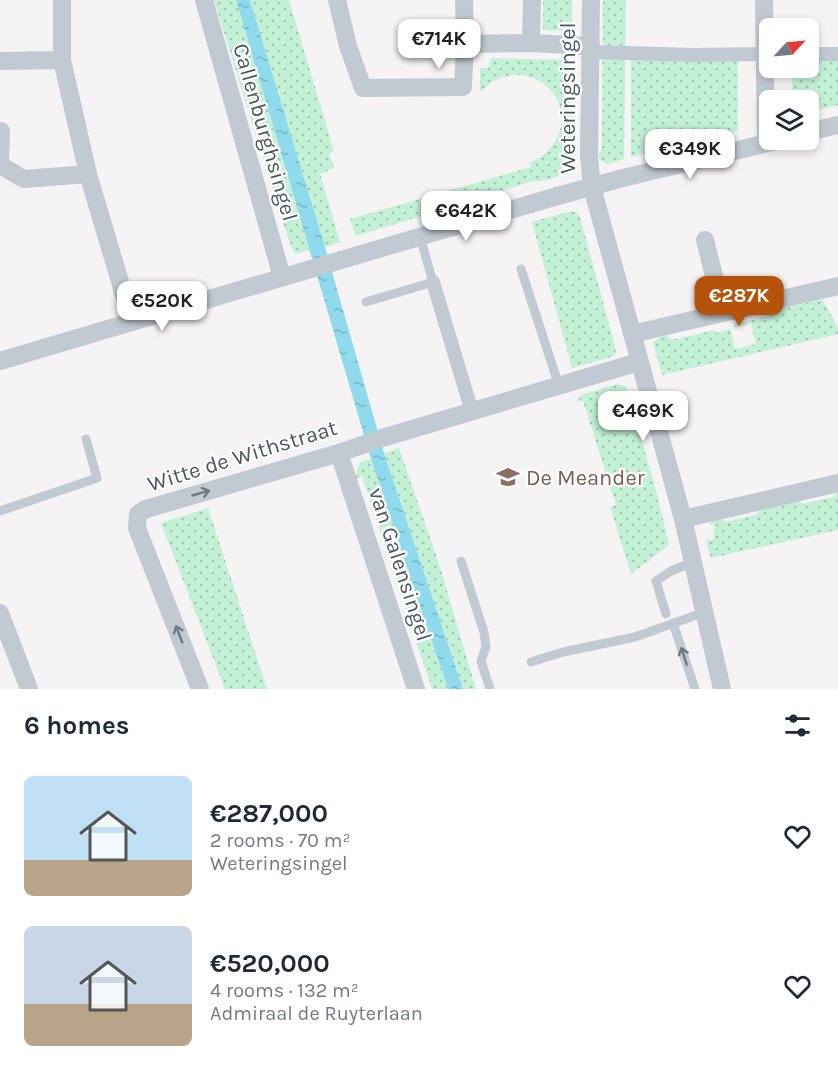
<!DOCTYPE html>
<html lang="en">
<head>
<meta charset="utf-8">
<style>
  :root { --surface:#fff; --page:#f2f2f3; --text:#1f2937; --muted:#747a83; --accent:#b45309 }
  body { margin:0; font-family:Karla,sans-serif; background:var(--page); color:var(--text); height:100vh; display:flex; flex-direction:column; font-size:22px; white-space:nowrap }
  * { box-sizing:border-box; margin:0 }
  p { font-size:20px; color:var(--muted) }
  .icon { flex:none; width:33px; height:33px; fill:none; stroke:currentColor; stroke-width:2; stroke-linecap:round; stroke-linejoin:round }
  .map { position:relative; height:689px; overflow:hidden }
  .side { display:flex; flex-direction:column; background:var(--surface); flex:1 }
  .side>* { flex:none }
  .needle { width:39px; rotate:64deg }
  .fabs { position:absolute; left:759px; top:18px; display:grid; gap:12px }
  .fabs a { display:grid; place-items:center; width:60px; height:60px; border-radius:9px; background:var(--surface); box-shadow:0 3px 9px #0003; font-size:30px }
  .price { position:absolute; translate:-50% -51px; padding:0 14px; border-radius:12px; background:#fff; color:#222; font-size:20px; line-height:39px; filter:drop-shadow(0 2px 3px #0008) }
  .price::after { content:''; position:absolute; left:50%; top:36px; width:18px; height:14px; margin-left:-9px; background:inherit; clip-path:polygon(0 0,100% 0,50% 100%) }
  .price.selected { background:var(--accent); color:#fff }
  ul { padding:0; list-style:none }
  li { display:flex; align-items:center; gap:18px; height:150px; padding:0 24px }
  li span { display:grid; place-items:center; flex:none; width:168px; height:120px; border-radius:9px; color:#555 }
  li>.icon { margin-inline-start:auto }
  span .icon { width:72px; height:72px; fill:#fffc; stroke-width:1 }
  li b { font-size:26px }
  h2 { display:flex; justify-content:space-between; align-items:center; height:72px; padding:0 24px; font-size:26px }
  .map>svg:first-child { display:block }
</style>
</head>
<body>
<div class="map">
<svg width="838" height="689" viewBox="0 0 838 689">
  <defs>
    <pattern id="grass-dots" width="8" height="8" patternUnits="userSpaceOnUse" patternTransform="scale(1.5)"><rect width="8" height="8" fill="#c3f1d5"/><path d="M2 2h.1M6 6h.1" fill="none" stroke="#a0c6b0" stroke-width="1.8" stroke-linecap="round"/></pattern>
    <pattern id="water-ripples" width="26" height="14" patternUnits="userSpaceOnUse" patternTransform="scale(1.5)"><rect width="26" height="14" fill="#90daee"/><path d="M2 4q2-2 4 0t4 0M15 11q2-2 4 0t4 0" fill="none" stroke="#78b4c4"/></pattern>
  </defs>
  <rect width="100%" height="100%" fill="#f5f3f3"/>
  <g fill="url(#grass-dots)">
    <polygon points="214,0 236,0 309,250 295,254 288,238"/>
    <polygon points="250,0 289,0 334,151 329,154 334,168 320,174 340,242 325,247"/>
    <polygon points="543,0 572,0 572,31 543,30"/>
    <polygon points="603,0 626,0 624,159 607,164 599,159 599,154 602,149"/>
    <path d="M 491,58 L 571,60 L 572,157 C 572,162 572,167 568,171 C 563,177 541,182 533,181 L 356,236 L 350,219 L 531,167 L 529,163 C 540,159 548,152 554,143 C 584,96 520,49 482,91 L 480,91 L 480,68 L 489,68 Z"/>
    <polygon points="631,59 738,59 738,131 631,157"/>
    <polygon points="809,59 838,60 838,105 809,112 808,100 792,100 792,68 808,68"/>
    <polygon points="571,211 576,212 580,217 616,350 615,354 611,357 572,368 532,222"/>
    <polygon points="820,300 824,302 838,328 838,334 662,375 653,342 660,337 666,335 672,340 715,330 716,333 730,329 735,349 756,344 751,324 735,327 734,324 777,314 781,309"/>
    <polygon points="617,384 625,386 628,391 658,498 669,545 631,574 610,507 616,505 583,401 577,402 581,395"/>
    <polygon points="399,448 439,564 476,689 463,689 384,453"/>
    <polygon points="371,459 448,689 432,689 362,476 354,479 360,462"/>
    <polygon points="837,490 838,490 838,530 711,558 706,540 713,540 715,525 710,524 710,520 720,518 725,522 756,515 761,508 797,500 803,504 833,497"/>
    <polygon points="208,508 267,689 225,689 161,523"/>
  </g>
  <polygon fill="url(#water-ripples)" points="236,0 250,0 325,247 384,453 463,689 448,689 371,459"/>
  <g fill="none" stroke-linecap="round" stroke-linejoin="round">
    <g stroke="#c1cad2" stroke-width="9">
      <polyline points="521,269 559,386"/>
      <polyline points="366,302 433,282 420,237"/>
      <polyline points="0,511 97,478 86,439"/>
      <polyline points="461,561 484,632 486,647 481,661 490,689"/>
      <polyline points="666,614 656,581 671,571 693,562"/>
      <polyline points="673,623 695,689"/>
      <polyline points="531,662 563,652 635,637 705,612"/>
    </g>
    <g stroke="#c1cad2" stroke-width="14">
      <polyline points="591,52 694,55 770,54"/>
      <polyline points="808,54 838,54"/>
      <polyline points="433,282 472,412"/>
    </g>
    <g stroke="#c1cad2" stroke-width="18">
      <polyline points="62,0 62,60 88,174 132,322"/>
      <polyline points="204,0 282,277"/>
      <polyline points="337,0 348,46 363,88 463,87 465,44 464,0"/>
      <polyline points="591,0 589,156 592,187 683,519 722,689"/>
      <polyline points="764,0 766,143"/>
      <polyline points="531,43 532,0"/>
      <polyline points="465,44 531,43 591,46"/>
      <polyline points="0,61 62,60"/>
      <polyline points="0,131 1,131 0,162"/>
      <polyline points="808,132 838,125"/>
      <polyline points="0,165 24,179 88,174"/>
      <polyline points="705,240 723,312"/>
      <polyline points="632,334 838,286"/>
      <polyline points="0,361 554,197 623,178 780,140"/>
      <polyline points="339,453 416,689"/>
      <polyline points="683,519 838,483"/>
      <polyline points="0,613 29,689"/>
      <polyline points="200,689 137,528 138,514 146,509 339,453 382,438 639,362"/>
    </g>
  </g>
  <defs><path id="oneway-shaft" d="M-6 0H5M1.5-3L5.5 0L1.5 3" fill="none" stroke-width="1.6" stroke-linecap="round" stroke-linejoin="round" transform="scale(1.5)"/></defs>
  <g stroke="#6e7983">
    <use href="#oneway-shaft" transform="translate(201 493) rotate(-16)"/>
    <use href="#oneway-shaft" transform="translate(179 634) rotate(-111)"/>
    <use href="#oneway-shaft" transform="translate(684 656) rotate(-108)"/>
  </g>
  <defs>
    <g id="school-bare" transform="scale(1.8)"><path d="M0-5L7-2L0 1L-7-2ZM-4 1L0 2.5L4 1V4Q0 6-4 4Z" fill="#8d6e63" stroke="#fff" stroke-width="2.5" paint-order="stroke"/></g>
  </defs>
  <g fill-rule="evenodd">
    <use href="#school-bare" x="508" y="477"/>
  </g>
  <g text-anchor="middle" stroke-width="4.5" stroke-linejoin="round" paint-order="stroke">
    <g font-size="22" fill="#4a5661" stroke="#fff">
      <text transform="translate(567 98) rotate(-90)" y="8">Weteringsingel</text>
      <text transform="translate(266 132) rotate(74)" y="8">Callenburghsingel</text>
      <text transform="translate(242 455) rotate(-17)" y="8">Witte de Withstraat</text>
      <text transform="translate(401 564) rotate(72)" y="8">van Galensingel</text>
    </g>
    <g font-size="22" fill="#785e54" stroke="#fff" text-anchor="start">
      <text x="526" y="485">De Meander</text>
    </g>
  </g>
</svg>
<div class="fabs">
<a><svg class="needle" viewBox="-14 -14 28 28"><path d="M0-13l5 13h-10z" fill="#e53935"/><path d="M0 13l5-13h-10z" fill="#747a83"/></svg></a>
<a><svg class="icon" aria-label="layers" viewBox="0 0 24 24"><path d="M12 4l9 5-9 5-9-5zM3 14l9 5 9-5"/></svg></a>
</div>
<b class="price" style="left:439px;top:70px">€714K</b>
<b class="price" style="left:690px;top:180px">€349K</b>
<b class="price" style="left:466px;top:242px">€642K</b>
<b class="price selected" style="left:739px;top:327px">€287K</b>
<b class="price" style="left:162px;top:332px">€520K</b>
<b class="price" style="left:643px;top:442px">€469K</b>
</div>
<section class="side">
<h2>6 homes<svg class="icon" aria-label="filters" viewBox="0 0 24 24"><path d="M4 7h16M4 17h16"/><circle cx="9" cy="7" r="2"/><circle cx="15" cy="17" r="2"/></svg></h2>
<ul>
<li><span style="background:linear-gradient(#bfe0f5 70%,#b9a48a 0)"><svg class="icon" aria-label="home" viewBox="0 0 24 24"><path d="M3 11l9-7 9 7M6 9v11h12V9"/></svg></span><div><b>€287,000</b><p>2 rooms · 70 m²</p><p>Weteringsingel</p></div><svg class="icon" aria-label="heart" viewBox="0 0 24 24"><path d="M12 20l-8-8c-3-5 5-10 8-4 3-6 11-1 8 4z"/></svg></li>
<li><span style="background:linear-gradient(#c9d6e8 65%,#b9a48a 0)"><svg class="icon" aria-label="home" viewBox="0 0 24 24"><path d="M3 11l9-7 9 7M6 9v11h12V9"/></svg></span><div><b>€520,000</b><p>4 rooms · 132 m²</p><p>Admiraal de Ruyterlaan</p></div><svg class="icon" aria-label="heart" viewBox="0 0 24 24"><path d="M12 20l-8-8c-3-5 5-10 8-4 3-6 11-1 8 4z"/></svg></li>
</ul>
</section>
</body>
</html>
